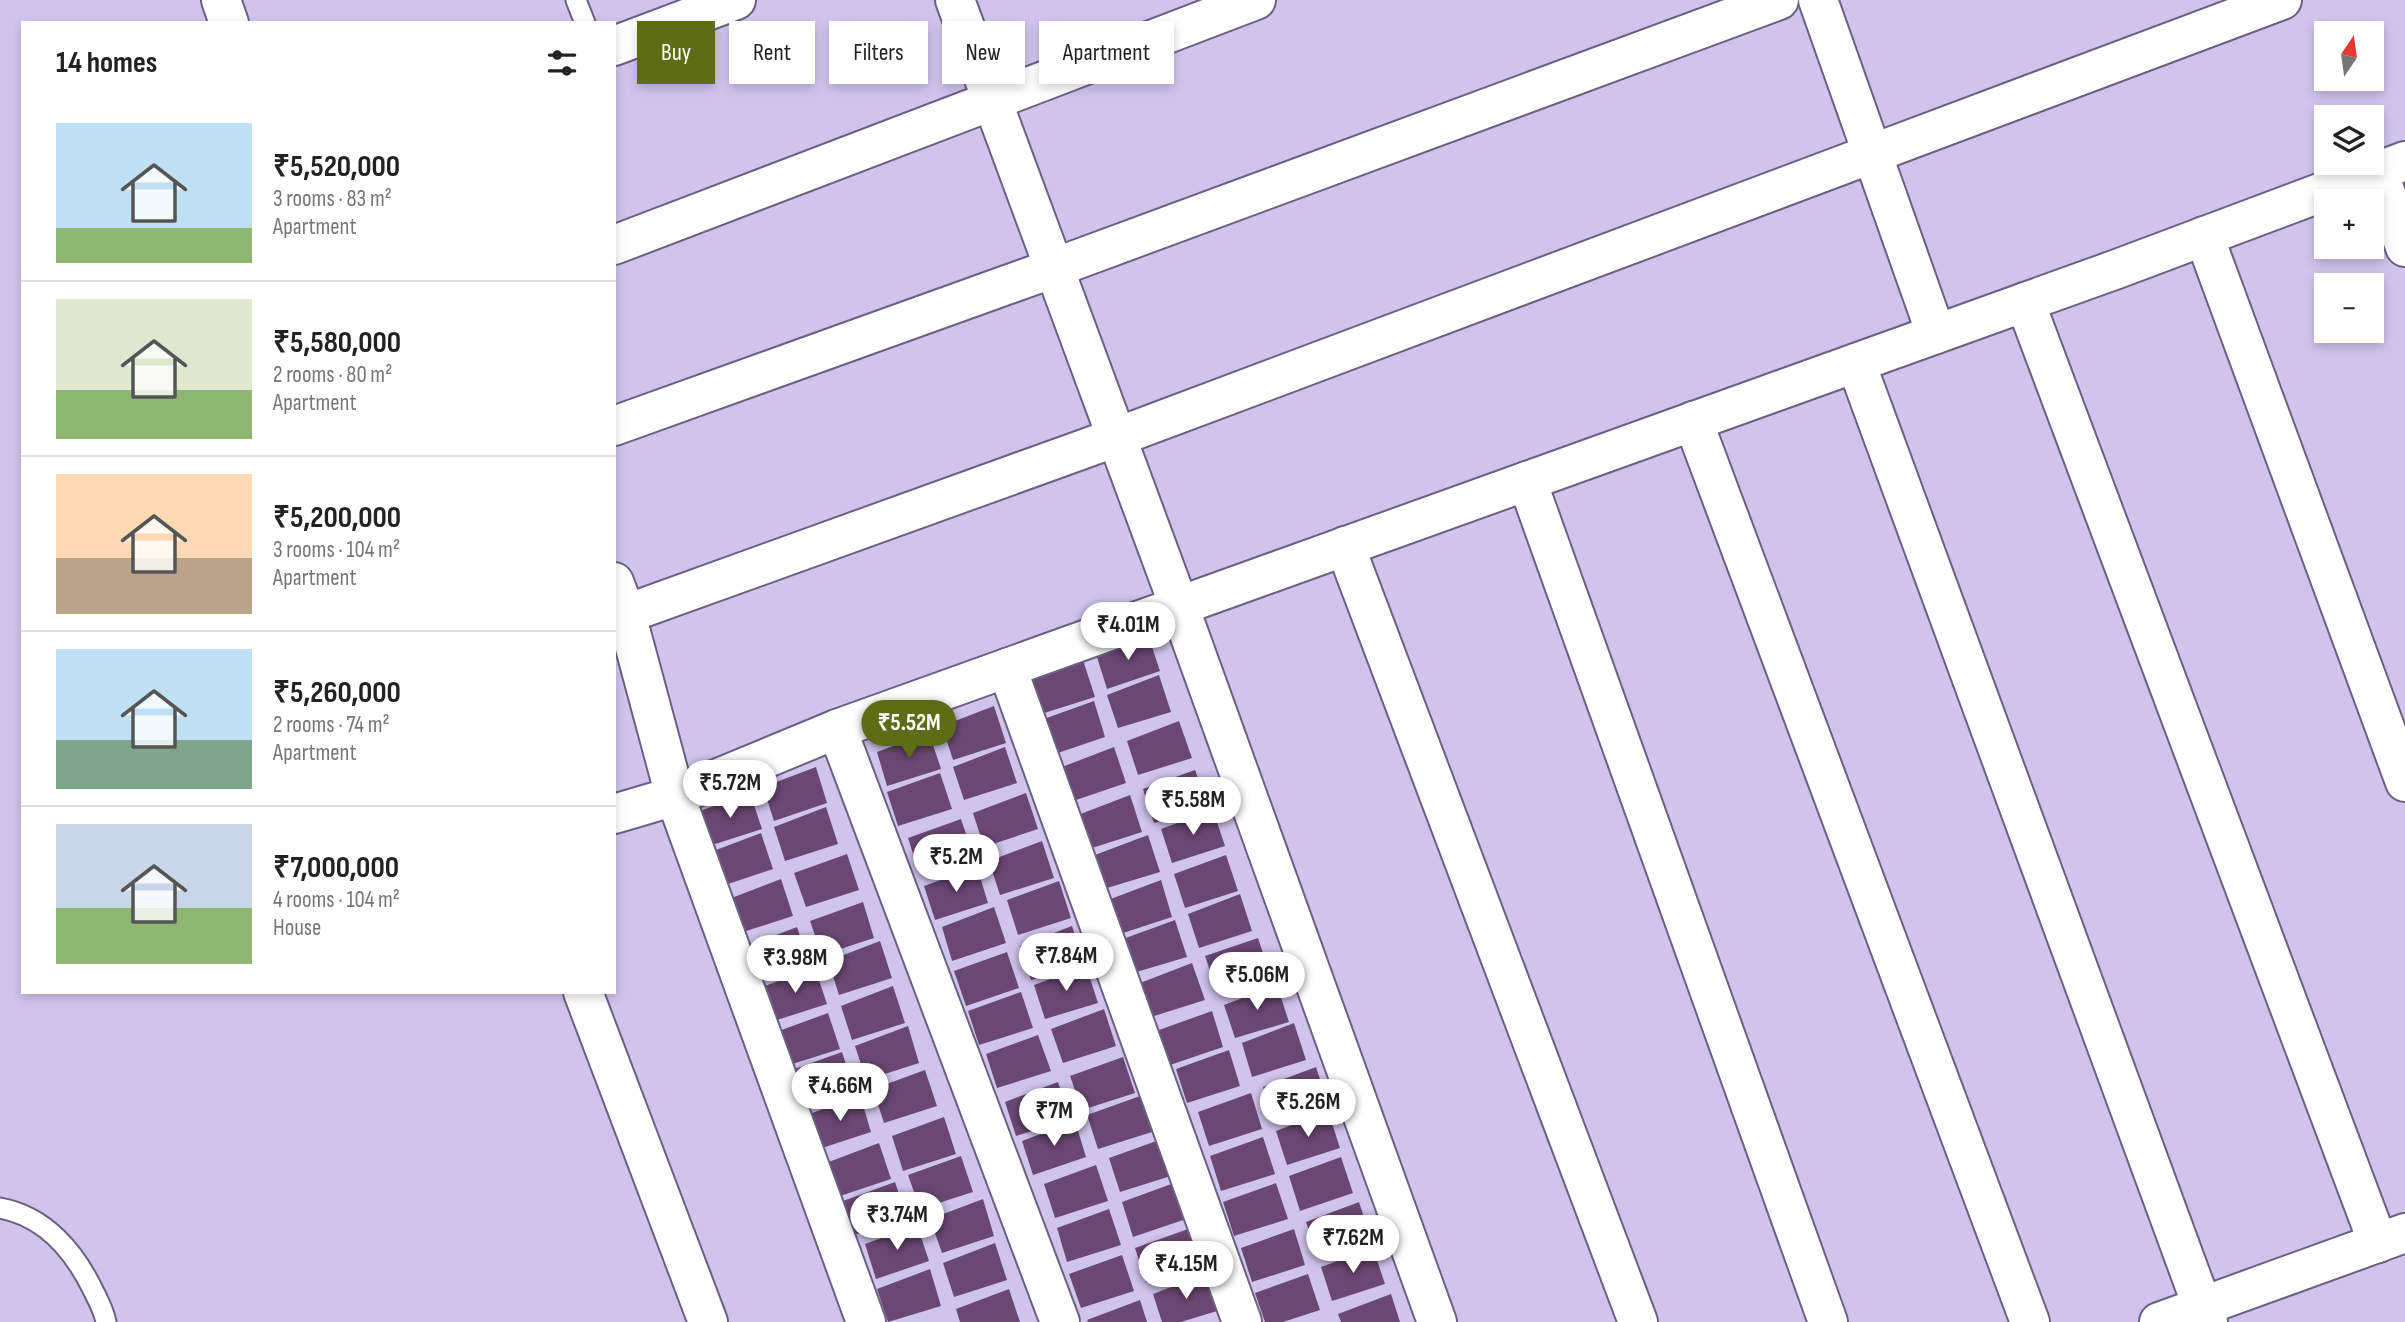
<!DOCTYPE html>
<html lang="en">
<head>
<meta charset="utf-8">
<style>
  :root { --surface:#fff; --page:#f2f2f2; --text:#222; --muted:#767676; --line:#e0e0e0; --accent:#5e6c15 }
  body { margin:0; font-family:"Sofia Sans Condensed",sans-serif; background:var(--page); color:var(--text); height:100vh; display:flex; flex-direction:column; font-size:26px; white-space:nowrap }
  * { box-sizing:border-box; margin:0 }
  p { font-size:23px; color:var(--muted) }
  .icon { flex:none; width:38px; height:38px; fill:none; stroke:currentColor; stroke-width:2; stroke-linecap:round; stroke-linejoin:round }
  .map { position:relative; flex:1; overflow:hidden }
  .sheet { position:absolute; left:21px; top:21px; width:595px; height:973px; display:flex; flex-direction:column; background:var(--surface); border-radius:0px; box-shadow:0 4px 10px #0003 }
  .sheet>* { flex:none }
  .hud { position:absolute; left:637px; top:21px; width:665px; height:63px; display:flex; gap:14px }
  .needle { width:46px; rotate:13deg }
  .tools { position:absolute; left:2314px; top:21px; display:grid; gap:14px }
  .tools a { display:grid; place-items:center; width:70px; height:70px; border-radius:0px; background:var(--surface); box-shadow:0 4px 10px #0003; font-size:35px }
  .price { position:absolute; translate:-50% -60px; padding:0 16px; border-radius:24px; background:#fff; color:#222; font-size:23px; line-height:46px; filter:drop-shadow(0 2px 4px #0008) }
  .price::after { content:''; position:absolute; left:50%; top:42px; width:21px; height:16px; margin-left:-10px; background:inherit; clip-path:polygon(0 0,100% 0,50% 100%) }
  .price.selected { background:var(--accent); color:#fff }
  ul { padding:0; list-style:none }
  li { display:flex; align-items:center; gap:21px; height:175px; padding:0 35px }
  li+li { border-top:2px solid var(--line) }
  li span { display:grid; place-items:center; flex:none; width:196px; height:140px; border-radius:0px; color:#555 }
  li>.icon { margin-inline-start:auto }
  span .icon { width:84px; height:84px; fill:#fffc; stroke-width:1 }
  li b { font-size:30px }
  h2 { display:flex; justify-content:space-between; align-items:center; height:84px; padding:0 35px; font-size:30px }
  .chip { padding:0 24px; border-radius:0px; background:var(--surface); box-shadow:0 4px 10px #0003; font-size:24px; line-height:63px }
  .chip.selected { background:var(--accent); color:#fff }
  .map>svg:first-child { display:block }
</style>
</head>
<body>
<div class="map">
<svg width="2405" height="1322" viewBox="0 0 2405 1322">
  <rect width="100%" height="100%" fill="#d0c4ed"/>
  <g fill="#6a4874">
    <polygon points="1148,635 1160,671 1107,689 1096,654"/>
    <polygon points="1083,660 1095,697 1041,714 1030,680"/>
    <polygon points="1159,675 1171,712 1118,728 1107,695"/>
    <polygon points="1094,701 1105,737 1052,755 1041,720"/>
    <polygon points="994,706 1006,743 953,760 942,726"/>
    <polygon points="1179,721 1192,758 1138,775 1127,741"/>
    <polygon points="929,733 941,769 887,786 877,752"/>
    <polygon points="1005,747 1017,783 964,800 953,767"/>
    <polygon points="1114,747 1126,783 1073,801 1062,767"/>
    <polygon points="816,767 827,803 774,821 763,787"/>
    <polygon points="1195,770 1208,806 1154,823 1143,789"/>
    <polygon points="940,773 952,809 898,826 887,792"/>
    <polygon points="750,793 762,829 709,846 697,812"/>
    <polygon points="1026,793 1038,829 984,847 973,813"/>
    <polygon points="1130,795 1142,832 1089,849 1078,815"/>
    <polygon points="826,807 838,844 785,861 774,827"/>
    <polygon points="1213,810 1225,846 1172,863 1161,829"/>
    <polygon points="961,819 973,855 919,872 908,838"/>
    <polygon points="761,833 773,869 719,887 708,853"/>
    <polygon points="1148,835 1160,872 1107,888 1095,855"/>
    <polygon points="1042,841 1054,878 1000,895 989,861"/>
    <polygon points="847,854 859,890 806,907 794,873"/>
    <polygon points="1226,855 1238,891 1185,908 1174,874"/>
    <polygon points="977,867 988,903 935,920 924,886"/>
    <polygon points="781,879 793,916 740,933 729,899"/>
    <polygon points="1161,880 1172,917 1120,934 1108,900"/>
    <polygon points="1059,881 1071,918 1018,935 1007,900"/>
    <polygon points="1240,894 1252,931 1199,948 1188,914"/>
    <polygon points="863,902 874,938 822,955 810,921"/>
    <polygon points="994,907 1006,943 952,961 942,927"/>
    <polygon points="1175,920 1187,957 1133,973 1123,939"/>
    <polygon points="1072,926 1084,963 1031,980 1020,946"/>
    <polygon points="797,927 809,964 756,981 745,947"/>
    <polygon points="1258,938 1270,974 1217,991 1205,956"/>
    <polygon points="880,941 892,978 839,995 828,961"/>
    <polygon points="1007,952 1019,988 966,1006 954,971"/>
    <polygon points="1192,963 1205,1000 1151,1017 1140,983"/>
    <polygon points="1086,966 1098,1003 1045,1019 1034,985"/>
    <polygon points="815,968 827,1004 774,1021 762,987"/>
    <polygon points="1277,985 1289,1022 1235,1038 1224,1005"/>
    <polygon points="893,986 905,1023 852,1040 841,1006"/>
    <polygon points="1021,992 1033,1028 979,1045 968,1011"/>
    <polygon points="1104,1009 1116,1046 1063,1063 1051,1029"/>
    <polygon points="1212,1011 1223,1047 1170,1065 1159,1030"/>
    <polygon points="828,1013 840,1049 786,1066 776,1032"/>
    <polygon points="1294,1023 1306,1060 1252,1077 1242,1043"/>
    <polygon points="908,1026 919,1063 866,1080 855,1046"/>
    <polygon points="1038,1035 1051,1071 997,1088 986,1054"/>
    <polygon points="1229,1050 1240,1086 1187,1103 1176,1069"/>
    <polygon points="842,1052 854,1089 801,1106 789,1071"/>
    <polygon points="1123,1057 1135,1093 1082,1110 1070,1076"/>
    <polygon points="1316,1067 1328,1103 1274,1121 1263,1087"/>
    <polygon points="925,1070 937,1106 884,1123 873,1089"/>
    <polygon points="1058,1082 1070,1119 1016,1136 1005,1102"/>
    <polygon points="1251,1093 1262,1129 1209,1146 1198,1112"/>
    <polygon points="860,1095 871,1132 819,1149 807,1115"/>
    <polygon points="1140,1096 1152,1132 1098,1149 1087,1115"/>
    <polygon points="1328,1111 1340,1148 1287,1165 1276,1131"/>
    <polygon points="944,1117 956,1154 903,1171 892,1136"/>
    <polygon points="1075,1121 1086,1157 1033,1175 1022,1141"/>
    <polygon points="1263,1137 1275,1174 1221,1191 1210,1156"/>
    <polygon points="1162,1139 1174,1175 1120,1192 1109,1158"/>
    <polygon points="879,1143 891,1179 837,1197 826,1163"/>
    <polygon points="961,1156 973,1192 920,1209 908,1175"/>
    <polygon points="1341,1157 1353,1193 1300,1211 1289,1176"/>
    <polygon points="1096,1165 1108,1201 1055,1218 1044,1184"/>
    <polygon points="895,1182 907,1218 854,1235 843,1201"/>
    <polygon points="1174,1183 1186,1219 1133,1237 1122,1202"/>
    <polygon points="1276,1183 1288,1219 1234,1236 1223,1202"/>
    <polygon points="983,1199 994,1236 942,1253 930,1219"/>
    <polygon points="1359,1202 1371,1239 1318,1256 1306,1222"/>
    <polygon points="1109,1209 1121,1245 1067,1262 1057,1228"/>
    <polygon points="917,1225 929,1261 876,1279 865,1244"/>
    <polygon points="1188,1229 1199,1265 1146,1282 1135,1248"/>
    <polygon points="1294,1229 1305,1265 1252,1282 1241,1248"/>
    <polygon points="995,1243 1007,1280 954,1297 943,1263"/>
    <polygon points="1373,1248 1385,1284 1332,1301 1321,1267"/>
    <polygon points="1122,1255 1134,1291 1081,1308 1069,1274"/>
    <polygon points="930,1269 941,1306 888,1322 877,1289"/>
    <polygon points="1205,1274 1217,1311 1181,1322 1162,1322 1153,1294"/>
    <polygon points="1308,1274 1320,1310 1283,1322 1265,1322 1255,1293"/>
    <polygon points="1009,1289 1020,1322 960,1322 956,1309"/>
    <polygon points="1391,1294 1400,1322 1341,1322 1338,1314"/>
    <polygon points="1140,1300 1147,1322 1088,1322 1087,1320"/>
  </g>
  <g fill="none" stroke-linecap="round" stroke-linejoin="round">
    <g stroke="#6b6084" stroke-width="23">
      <g id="service">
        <polyline points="576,0 585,23"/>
        <path d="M 0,1208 C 45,1216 75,1252 94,1292 C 99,1302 104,1311 106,1322"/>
      </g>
    </g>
    <g stroke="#6b6084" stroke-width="42">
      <g id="minor">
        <polyline points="955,0 1179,606 1437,1322"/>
        <polyline points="1818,0 1936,334"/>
        <polyline points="614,46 736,0"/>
        <polyline points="2378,171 2405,247"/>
        <polyline points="2204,236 2405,782"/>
        <polyline points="614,245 1256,0"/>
        <polyline points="2025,302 2378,1243"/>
        <polyline points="1856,363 2208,1322"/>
        <polyline points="1693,421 2030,1322"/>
        <polyline points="614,426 1054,268 1779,0"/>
        <polyline points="1527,481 1828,1322"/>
        <polyline points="1345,546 1638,1322"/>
        <polyline points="614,582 626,614 675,796 866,1322"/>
        <polyline points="626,614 1117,437 2282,0"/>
        <polyline points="1007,668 1242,1322"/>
        <polyline points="837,729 1060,1322"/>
        <polyline points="614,814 675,796 837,729 2117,269 2405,161"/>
        <polyline points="2159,1322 2405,1233"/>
      </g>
    </g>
    <g stroke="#6b6084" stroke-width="42">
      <g id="tertiary">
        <polyline points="221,0 229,23"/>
        <polyline points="583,992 708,1322"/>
      </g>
    </g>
    <use href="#service" stroke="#fff" stroke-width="19"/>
    <use href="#minor" stroke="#fff" stroke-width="38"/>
    <use href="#tertiary" stroke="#fff" stroke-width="38"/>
  </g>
</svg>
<div class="tools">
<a><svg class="needle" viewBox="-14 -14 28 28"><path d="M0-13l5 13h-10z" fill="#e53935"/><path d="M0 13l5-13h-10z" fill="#767676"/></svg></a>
<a><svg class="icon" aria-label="layers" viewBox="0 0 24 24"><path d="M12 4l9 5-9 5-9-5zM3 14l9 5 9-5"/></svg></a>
<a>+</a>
<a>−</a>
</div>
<b class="price" style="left:1128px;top:662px">₹4.01M</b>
<b class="price selected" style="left:909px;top:760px">₹5.52M</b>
<b class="price" style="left:730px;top:820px">₹5.72M</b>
<b class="price" style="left:1193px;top:837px">₹5.58M</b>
<b class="price" style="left:956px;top:894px">₹5.2M</b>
<b class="price" style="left:1066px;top:993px">₹7.84M</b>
<b class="price" style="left:795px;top:995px">₹3.98M</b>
<b class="price" style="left:1257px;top:1012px">₹5.06M</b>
<b class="price" style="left:840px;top:1123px">₹4.66M</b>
<b class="price" style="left:1308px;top:1139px">₹5.26M</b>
<b class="price" style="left:1054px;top:1148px">₹7M</b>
<b class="price" style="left:897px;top:1252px">₹3.74M</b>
<b class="price" style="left:1353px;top:1275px">₹7.62M</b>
<b class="price" style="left:1186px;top:1301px">₹4.15M</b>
<div class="hud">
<a class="chip selected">Buy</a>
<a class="chip">Rent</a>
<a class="chip">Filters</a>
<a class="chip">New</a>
<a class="chip">Apartment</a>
</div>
<section class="sheet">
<h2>14 homes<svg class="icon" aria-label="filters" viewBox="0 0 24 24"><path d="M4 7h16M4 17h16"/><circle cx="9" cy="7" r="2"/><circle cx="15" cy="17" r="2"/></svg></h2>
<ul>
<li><span style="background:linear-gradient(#bfe0f5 75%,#8fb573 0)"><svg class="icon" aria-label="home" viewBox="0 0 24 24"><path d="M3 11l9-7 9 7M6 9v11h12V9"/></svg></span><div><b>₹5,520,000</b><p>3 rooms · 83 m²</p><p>Apartment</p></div></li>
<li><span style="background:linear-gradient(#dfe7d0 65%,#8fb573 0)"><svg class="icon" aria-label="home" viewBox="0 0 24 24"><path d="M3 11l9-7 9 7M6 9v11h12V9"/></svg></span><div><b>₹5,580,000</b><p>2 rooms · 80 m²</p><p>Apartment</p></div></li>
<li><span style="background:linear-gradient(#ffd9b3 60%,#b9a48a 0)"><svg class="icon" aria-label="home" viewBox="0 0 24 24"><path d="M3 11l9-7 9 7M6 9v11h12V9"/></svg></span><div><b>₹5,200,000</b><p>3 rooms · 104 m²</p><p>Apartment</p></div></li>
<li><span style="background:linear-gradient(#bfe0f5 65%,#7fa58c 0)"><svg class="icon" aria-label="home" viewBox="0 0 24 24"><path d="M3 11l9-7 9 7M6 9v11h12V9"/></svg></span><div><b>₹5,260,000</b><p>2 rooms · 74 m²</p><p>Apartment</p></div></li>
<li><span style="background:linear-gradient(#c9d6e8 60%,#8fb573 0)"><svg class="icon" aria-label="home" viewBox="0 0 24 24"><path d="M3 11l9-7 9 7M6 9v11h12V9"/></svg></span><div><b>₹7,000,000</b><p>4 rooms · 104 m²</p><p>House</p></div></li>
</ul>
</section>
</div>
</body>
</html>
